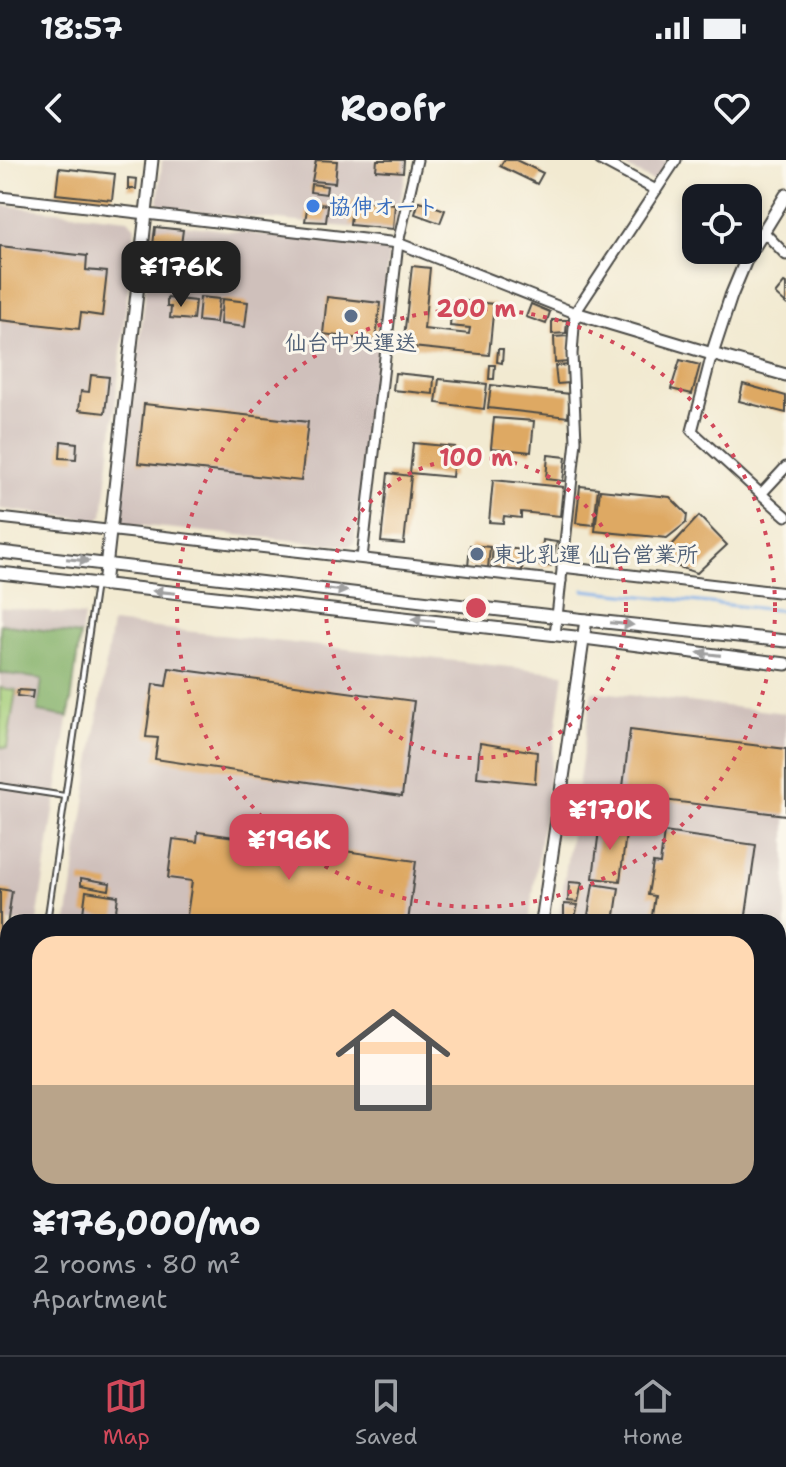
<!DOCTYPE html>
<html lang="en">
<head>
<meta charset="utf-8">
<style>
  :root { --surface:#171b24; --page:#242831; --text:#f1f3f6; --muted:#9ea1a6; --line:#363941; --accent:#d1495b }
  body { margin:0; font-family:"Shantell Sans","Klee One",sans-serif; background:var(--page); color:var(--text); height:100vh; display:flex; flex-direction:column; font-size:30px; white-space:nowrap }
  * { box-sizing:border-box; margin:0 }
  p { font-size:26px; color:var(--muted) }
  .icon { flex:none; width:44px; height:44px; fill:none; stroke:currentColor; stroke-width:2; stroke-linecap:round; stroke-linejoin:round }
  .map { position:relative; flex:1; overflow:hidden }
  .details { position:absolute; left:0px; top:754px; width:786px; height:442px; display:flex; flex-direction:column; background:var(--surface); border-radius:24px 24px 0 0; box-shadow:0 4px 12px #0003 }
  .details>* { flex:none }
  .tools { position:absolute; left:682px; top:24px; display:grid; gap:16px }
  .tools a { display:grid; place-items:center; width:80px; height:80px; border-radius:16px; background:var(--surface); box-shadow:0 4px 12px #0003; font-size:40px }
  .price { position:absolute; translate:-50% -68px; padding:0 18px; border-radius:16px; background:var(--accent); color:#fff; font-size:26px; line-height:52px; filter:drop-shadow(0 2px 4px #0008) }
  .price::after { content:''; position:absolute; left:50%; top:48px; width:24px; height:18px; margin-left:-12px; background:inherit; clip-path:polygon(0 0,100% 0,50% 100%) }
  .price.active { background:#222; color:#fff }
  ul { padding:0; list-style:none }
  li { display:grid; align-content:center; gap:16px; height:424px; padding:0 32px }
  li span { display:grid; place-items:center; height:248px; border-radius:24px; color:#555 }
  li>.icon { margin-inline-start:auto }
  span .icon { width:144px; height:144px; fill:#fffc; stroke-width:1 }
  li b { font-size:34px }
  .status { display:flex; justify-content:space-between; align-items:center; height:56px; padding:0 40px; background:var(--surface); direction:ltr }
  .status svg { height:22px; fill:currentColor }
  header { display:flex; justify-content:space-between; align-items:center; height:104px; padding:0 32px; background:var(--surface); font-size:36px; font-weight:700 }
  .tabs { display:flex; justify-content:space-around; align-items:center; height:112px; border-top:2px solid var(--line); background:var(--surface); font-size:22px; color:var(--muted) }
  .tabs a { display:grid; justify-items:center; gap:4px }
  .tabs .active { color:var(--accent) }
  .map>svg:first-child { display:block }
</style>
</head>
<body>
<div class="status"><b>18:57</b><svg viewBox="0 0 49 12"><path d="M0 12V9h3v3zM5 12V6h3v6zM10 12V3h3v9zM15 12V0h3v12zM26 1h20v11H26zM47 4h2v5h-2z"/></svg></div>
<header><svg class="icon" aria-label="back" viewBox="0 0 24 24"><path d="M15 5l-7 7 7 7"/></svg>Roofr<svg class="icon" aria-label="heart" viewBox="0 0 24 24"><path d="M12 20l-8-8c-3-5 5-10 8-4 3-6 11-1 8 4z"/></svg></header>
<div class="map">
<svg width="786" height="1195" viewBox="0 0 786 1195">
  <rect width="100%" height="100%" fill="#fbf7ec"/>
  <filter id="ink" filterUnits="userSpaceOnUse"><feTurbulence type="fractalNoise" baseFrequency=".0125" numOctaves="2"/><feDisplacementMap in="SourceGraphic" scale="16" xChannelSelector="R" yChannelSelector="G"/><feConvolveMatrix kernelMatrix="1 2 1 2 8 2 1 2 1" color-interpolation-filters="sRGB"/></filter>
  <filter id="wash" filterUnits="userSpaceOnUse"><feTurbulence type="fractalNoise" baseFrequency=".006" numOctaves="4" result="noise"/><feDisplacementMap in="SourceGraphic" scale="32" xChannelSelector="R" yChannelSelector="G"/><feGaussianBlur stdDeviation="1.8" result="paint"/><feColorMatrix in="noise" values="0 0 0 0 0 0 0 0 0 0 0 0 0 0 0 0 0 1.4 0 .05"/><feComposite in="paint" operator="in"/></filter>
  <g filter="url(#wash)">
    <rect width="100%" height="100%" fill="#f2ead1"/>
    <g fill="#cfc0bb">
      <polygon points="162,0 409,0 394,72 162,48 158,41"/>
      <polygon points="612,0 668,0 654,22"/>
      <polygon points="0,45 128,59 135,67 103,356 98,360 0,349"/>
      <polygon points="159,62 381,89 389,93 355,382 350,386 124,364 119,357 153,66"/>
      <polygon points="0,447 84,456 37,762 8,762 8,951 0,1003"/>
      <polygon points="112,463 564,513 529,762 67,762"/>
      <polygon points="592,531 786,553 786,1195 535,1195 495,1189 778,1188 778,762 558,762"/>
      <polygon points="8,1156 8,1188 470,1188 469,1195 2,1195"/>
    </g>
    <polygon fill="#a5ce79" stroke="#687c52" stroke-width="2" points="0,528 16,530 7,588 0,587"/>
    <polygon fill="#84b169" stroke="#586e4a" stroke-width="2" points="0,464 80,475 69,557 38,552 42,519 0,513"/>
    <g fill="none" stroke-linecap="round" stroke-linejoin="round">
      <polyline stroke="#7daee9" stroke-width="3" points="584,430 786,451"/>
    </g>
    <g id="blocks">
      <g fill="#dea964">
        <polygon points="316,0 337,1 335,23 312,21"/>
        <polygon points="377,0 404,0 403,12 376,10"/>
        <polygon points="504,0 516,0 543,13 537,24 500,6"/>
        <polygon points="59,8 115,14 112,40 56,34"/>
        <polygon points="128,18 137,19 136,29 128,29"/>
        <polygon points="311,24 327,26 326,34 310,32"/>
        <polygon points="352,40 395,44 393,69 350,65"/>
        <polygon points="419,41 445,50 440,63 415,54"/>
        <polygon points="308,43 328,45 326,62 305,61"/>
        <polygon points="155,67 183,70 178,107 151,104"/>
        <polygon points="0,86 87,96 86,110 107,112 102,156 81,153 79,169 0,160"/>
        <polygon points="218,97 229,98 229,105 217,104"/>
        <polygon points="412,106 430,108 424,169 469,174 470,168 450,166 452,140 494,144 489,195 403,186"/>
        <polygon points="784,123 786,124 786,144 775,134"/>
        <polygon points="200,137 219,139 216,163 198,161"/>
        <polygon points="327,137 380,143 376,181 323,174"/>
        <polygon points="167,138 195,141 193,160 170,158 171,147 167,147"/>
        <polygon points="222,139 248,142 245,167 220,164"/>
        <polygon points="531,144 550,152 546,164 526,157"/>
        <polygon points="552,160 567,160 566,173 552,174"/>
        <polygon points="568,176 569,202 555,203 554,177"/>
        <polygon points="498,189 503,189 502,203 497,202"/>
        <polygon points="680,200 700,205 692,234 671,229"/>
        <polygon points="490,205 495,205 494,219 489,219"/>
        <polygon points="570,205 570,223 557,224 555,206"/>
        <polygon points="395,213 434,217 433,234 393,230"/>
        <polygon points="91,215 109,217 105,253 79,250 81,231 89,232"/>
        <polygon points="439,219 487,224 484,249 436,243"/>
        <polygon points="743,224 786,236 786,253 739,241"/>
        <polygon points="491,225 570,234 568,257 488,248"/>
        <polygon points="144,244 308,262 301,321 138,303"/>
        <polygon points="494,258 534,261 531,292 491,288"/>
        <polygon points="61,281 77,283 76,299 60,298"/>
        <polygon points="413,283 455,287 452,317 410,313"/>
        <polygon points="548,295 566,297 563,321 546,319"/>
        <polygon points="388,313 411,316 404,384 381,382"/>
        <polygon points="493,320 563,327 560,356 521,352 521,358 504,356 503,363 489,362"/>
        <polygon points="580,326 598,328 594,365 576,363"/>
        <polygon points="600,330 670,337 687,354 686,363 667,378 595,371"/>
        <polygon points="699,356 727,385 697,413 670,404 672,385"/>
        <polygon points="543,380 557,382 551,406 540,406"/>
        <polygon points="470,385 490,387 488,408 468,407"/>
        <polygon points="493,387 523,390 522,411 491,409"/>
        <polygon points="169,508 414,541 402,636 155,599 158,578 146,577 153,524 166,526"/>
        <polygon points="18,530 33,531 32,538 17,536"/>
        <polygon points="630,570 786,589 786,655 622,635"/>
        <polygon points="480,583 537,592 535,623 477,617"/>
        <polygon points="600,662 627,666 620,721 593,718"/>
        <polygon points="198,672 280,683 281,675 324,681 323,688 416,701 408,762 186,762 192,721 168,718 173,679 197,682"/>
        <polygon points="664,672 756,685 745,762 651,762 655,736 648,735 653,703 660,704"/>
        <polygon points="81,718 110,723 109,730 81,725"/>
        <polygon points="569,722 582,723 578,742 568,741"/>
        <polygon points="593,724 619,728 614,762 587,762"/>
        <polygon points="0,729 12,731 2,801 0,801"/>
        <polygon points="86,731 118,736 115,758 83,753"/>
        <polygon points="564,744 578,745 575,757 564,757"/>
        <polygon points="781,870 786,870 786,1177 778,1176 778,895"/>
        <polygon points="0,932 8,933 8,978 0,977"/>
        <polygon points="390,1188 437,1188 436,1195 389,1195"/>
        <polygon points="450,1188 461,1188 460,1195 449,1195"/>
      </g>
    </g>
  </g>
  <g filter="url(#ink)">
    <use href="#blocks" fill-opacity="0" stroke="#494844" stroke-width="2"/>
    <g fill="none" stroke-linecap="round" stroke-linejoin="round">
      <g stroke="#494844" stroke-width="8">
        <g id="service">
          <polyline points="0,626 65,636"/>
          <polyline points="47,762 96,424"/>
          <polyline points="0,1089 8,1033"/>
        </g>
      </g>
      <g stroke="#494844" stroke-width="13">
        <g id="minor">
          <polyline points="600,0 656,30"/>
          <polyline points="0,37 398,83 575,153"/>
          <polyline points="763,71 786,95"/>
          <polyline points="712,194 692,271 761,334 786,307"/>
          <polyline points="761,334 786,356"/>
          <polyline points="0,358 561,421"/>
          <polyline points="362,398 398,83 417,0"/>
          <polyline points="562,407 786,433"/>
          <polyline points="555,475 576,281 572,194 575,153 676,0"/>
        </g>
      </g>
      <g stroke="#494844" stroke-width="15">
        <g id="tertiary">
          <polyline points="786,35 746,100 731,136 712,194 786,215"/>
          <polyline points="575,153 712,194"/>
          <polyline points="0,392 586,460 786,481"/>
          <polyline points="0,413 584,478 786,504"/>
          <polyline points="104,425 152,0"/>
          <polyline points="542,762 586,460"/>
          <polyline points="477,1195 478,1188"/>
        </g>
      </g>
      <use href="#service" stroke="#fff" stroke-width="4"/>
      <use href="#minor" stroke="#fff" stroke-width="9"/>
      <use href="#tertiary" stroke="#fff" stroke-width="11"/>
    </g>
    <defs><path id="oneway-solid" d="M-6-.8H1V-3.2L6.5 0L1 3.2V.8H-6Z" transform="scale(2)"/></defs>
    <g fill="#a0a0a0">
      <use href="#oneway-solid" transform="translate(78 400) rotate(6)"/>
      <use href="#oneway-solid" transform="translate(336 430) rotate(7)"/>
      <use href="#oneway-solid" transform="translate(164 432) rotate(-174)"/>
      <use href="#oneway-solid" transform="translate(423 460) rotate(-174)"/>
      <use href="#oneway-solid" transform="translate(622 464) rotate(6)"/>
      <use href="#oneway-solid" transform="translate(709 494) rotate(-173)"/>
    </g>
  </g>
  <g fill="none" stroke="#d1495b" stroke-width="4" stroke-dasharray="4 8">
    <circle cx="476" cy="448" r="150"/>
    <circle cx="476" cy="448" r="299"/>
  </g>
  <circle fill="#3f7fe0" stroke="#fbf7ec" stroke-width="3" cx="313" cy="46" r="8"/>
  <g fill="#5c6f8a" stroke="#fbf7ec" stroke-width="3">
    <circle cx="351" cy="156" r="8"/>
    <circle cx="477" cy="394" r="8"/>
  </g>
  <g text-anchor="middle" stroke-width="6" stroke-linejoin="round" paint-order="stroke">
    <g font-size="22" font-weight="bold" fill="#366cbe" stroke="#fbf7ec" text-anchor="start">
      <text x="329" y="54">協伸オート</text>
    </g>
    <g font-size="22" font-weight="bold" fill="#4e5e75" stroke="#fbf7ec">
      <text x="351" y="190">仙台中央運送</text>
      <text x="493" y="402" text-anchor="start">東北乳運 仙台営業所</text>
    </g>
  </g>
  <circle cx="476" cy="448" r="12" fill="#d1495b" stroke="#fbf7ec" stroke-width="4"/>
  <g font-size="24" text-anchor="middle" font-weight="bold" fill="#d1495b" stroke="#fbf7ec" stroke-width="6" stroke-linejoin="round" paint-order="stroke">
    <text x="476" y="157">200 m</text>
    <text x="476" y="306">100 m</text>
  </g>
</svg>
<div class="tools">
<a><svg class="icon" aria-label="locate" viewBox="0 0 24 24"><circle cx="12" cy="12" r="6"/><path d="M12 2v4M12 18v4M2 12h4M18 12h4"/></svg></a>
</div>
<b class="price active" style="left:181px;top:149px">¥176K</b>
<b class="price" style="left:610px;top:692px">¥170K</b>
<b class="price" style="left:289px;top:722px">¥196K</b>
<section class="details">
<ul>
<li><span style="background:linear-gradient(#ffd9b3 60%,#b9a48a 0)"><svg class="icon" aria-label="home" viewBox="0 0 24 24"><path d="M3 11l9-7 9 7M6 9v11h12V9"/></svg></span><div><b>¥176,000/mo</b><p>2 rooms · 80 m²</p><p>Apartment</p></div></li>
</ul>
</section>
</div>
<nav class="tabs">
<a class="active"><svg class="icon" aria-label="map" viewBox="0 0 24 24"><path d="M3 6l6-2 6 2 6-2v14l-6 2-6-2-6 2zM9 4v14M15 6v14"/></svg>Map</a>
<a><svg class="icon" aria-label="saved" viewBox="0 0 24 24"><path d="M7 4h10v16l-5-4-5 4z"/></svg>Saved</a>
<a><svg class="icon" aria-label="home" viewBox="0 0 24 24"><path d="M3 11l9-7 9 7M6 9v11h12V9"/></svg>Home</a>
</nav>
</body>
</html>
